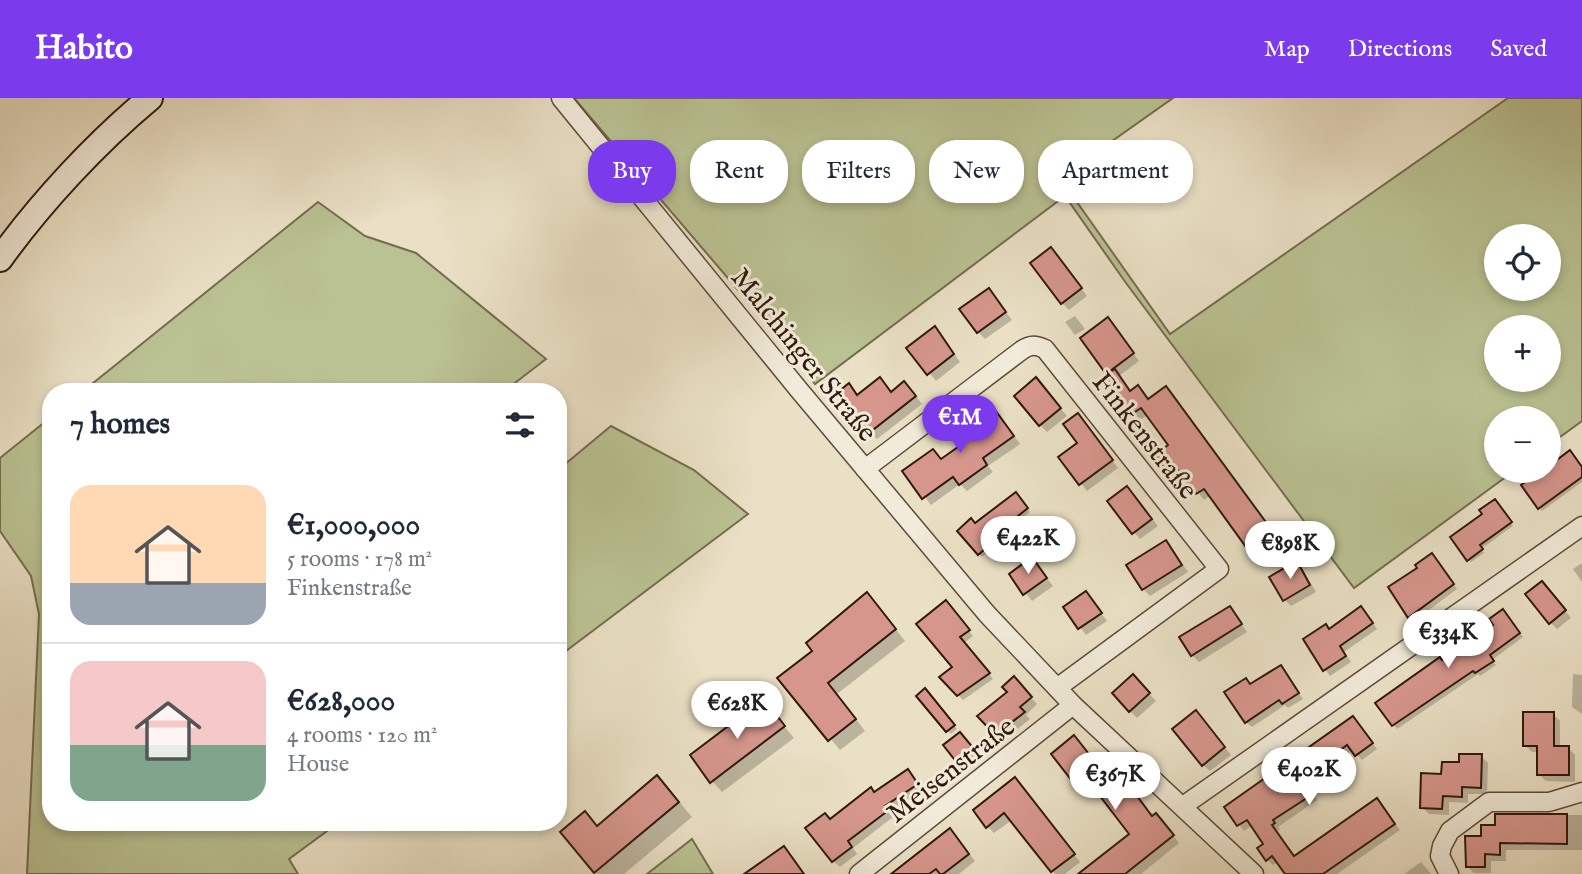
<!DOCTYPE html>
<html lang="en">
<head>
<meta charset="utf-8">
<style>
  :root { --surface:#fff; --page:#f2f2f3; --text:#1f2937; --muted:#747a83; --line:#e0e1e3; --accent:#7c3aed }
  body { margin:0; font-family:"IM FELL English",serif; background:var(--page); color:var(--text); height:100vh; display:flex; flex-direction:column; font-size:26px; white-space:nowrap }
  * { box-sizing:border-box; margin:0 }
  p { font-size:23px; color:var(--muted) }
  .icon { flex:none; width:38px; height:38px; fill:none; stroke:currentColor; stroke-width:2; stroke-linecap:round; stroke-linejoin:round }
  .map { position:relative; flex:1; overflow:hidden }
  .panel { position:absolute; left:42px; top:285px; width:525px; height:448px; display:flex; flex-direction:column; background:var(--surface); border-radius:28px; box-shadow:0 4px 10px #0003 }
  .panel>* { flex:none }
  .top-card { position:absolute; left:588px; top:42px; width:665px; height:63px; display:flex; gap:14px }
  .controls { position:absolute; left:1484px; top:126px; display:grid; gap:14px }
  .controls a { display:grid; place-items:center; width:77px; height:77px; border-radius:50%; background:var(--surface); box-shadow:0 4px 10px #0003; font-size:35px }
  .price { position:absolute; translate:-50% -60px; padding:0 16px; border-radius:24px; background:#fff; color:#222; font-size:23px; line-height:46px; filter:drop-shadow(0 2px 4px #0008) }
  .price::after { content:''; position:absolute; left:50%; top:42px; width:21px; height:16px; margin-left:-10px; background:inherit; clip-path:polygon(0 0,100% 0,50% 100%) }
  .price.current { background:var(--accent); color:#fff }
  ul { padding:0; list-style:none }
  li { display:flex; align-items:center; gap:21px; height:175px; padding:0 28px }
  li+li { border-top:2px solid var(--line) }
  li span { display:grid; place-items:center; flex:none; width:196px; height:140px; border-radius:21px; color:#555 }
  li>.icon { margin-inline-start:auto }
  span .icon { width:84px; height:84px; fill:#fffc; stroke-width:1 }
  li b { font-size:30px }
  h2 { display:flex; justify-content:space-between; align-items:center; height:84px; padding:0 28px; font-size:30px }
  .chip { padding:0 24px; border-radius:28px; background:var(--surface); box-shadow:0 4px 10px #0003; font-size:24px; line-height:63px }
  .chip.current { background:var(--accent); color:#fff }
  header { display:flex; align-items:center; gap:42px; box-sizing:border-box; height:98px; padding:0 35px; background:var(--accent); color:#fff }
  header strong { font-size:33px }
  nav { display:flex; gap:38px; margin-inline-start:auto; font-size:24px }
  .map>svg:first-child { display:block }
</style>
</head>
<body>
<header>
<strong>Habito</strong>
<nav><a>Map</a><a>Directions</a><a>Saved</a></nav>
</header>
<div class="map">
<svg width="1582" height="776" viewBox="0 0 1582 776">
  <rect width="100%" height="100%" fill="#eae0c5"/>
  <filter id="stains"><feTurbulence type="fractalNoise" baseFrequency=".00286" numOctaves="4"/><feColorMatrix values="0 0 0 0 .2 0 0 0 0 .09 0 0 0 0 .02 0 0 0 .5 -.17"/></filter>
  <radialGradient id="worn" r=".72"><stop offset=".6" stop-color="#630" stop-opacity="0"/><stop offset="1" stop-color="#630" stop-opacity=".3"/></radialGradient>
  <g fill="#bac192" stroke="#756d50" stroke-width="2" fill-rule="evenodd">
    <path d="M 574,0 L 1173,0 L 1060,80 L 1170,236 L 1508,0 L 1582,0 L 1582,323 L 1549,347 L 1549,320 L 1496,320 L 1496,373 L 1514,373 L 1354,490 L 1126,185 L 1065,98 L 815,286 L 791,254 ZM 1496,138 L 1549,138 L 1549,191 L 1496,191 ZM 1496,229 L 1549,229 L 1549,282 L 1496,282 Z"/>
    <polygon points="318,104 365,138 416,155 546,261 503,294 82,294"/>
    <polygon points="51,319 51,724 338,725 289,761 298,776 27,776 39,516 31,478 0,433 0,360"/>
    <polygon points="611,328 694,372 748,416 558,559 558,372"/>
    <polygon points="692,741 713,776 647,776"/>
  </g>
  <g fill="#0003">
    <polygon points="1058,159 1087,198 1069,212 1062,205"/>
    <polygon points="989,192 1012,222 985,241 978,234"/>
    <polygon points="1075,218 1085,231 1075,237 1065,224"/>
    <polygon points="1114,229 1139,263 1119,278 1131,294 1149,303 1172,297 1277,439 1254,455 1211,397 1204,402 1185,378 1178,383 1172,377 1171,348 1148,317 1140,322 1120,296 1112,290 1107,275"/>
    <polygon points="935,230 960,264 936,283 909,250"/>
    <polygon points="849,288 858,298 911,292 922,306 877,341 870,334"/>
    <polygon points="1043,289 1067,318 1047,334 1040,327"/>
    <polygon points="1000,318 1020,346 988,368 993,374 967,393 960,386 931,407 905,374 942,363"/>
    <polygon points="1084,325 1118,370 1087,393 1061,360 1080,346"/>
    <polygon points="1570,355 1582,371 1582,384 1542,413 1524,388 1544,373 1549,373 1549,370"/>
    <polygon points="1134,397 1158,428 1140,441 1134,434"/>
    <polygon points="1019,400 1030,414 990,445 994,449 982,459 959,433 976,427"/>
    <polygon points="1498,406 1513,428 1481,451 1484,455 1471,464 1468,461"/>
    <polygon points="1166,444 1188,474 1150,498 1143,491"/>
    <polygon points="1032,461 1053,488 1032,503 1011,476"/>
    <polygon points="1436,462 1457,491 1414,523 1410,519"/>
    <polygon points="1296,465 1303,472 1316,494 1291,508 1284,501"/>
    <polygon points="1582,465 1582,484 1573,471"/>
    <polygon points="1548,492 1571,520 1557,531 1550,524"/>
    <polygon points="1086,496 1107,523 1086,537 1065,510"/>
    <polygon points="877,507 905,543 837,596 865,633 840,652 780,580"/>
    <polygon points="950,510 973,538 964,545 993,581 963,602 942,579 954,569"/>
    <polygon points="1230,510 1247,534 1199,564 1192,557"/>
    <polygon points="1367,516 1377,531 1344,554 1351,564 1330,578 1305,542"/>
    <polygon points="1506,517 1523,539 1492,562 1496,567 1480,578 1478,576 1397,631 1378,605 1496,527"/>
    <polygon points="1281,569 1303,601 1288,610 1285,607 1252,629 1246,624 1251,588"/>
    <polygon points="1573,576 1582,577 1582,616 1572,609"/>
    <polygon points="1140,586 1156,603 1137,620 1130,613"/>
    <polygon points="1020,588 1037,606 1026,617 1030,621 1003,642 980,618"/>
    <polygon points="928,595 957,631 951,636 919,598"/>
    <polygon points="764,604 794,640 722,694 712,683"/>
    <polygon points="1553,616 1560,623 1560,650 1568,650 1575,657 1575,684 1546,683 1539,676 1539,654 1532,654 1525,647"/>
    <polygon points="1203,622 1231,657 1210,673 1203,667"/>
    <polygon points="1358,626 1377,651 1362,662 1353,652 1331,670 1334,674 1310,691 1317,702 1278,729 1280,731 1276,734 1295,759 1377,702 1400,732 1337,776 1287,776 1278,764 1273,767 1267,761 1266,746 1253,727 1244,733 1226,709"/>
    <polygon points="967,643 981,660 966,672 946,648"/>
    <polygon points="1053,656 1108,681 1124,681 1153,719 1163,724 1179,745 1141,776 1092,776 1131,736 1093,686 1084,693"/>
    <polygon points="1481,658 1488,665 1487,696 1468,696 1468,705 1449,704 1449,717 1429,716 1422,709 1443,678 1461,666"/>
    <polygon points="908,674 923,693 890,715 893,719 853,750 857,756 840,769 833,763 831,723"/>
    <polygon points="1021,689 1080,764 1065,776 1055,776 1053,773 1012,722 994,735 987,728"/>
    <polygon points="671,694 692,719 624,776 597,776 562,734 598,729"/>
    <polygon points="1497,717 1582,717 1582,752 1506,752 1506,763 1491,763 1491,775 1474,775 1467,768 1483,740 1497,729"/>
    <polygon points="956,739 975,763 959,776 894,776"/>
    <polygon points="1421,764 1431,776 1404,776"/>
  </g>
  <g fill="#d6968c" stroke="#30190d" stroke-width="2">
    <polygon points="1051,149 1082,190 1061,206 1030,165"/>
    <polygon points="989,190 1006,214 977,235 959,211"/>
    <polygon points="1108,219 1134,255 1106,276 1080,240"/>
    <polygon points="935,228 954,256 927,277 906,250"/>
    <polygon points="1115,271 1130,293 1138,287 1148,301 1166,288 1271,431 1246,449 1204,391 1196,396 1178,372 1170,378 1155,357 1168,347 1141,310 1132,316 1113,290 1110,291 1102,279"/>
    <polygon points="880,279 891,294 904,283 916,298 869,335 837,295 849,285 857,297"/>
    <polygon points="1036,279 1061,310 1039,328 1014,298"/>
    <polygon points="993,309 1014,338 983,360 987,367 959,387 953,379 922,401 902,373 933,351 941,361 965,344 958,334"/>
    <polygon points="1078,315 1113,362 1079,387 1058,359 1077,345 1063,326"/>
    <polygon points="1570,352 1582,369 1582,379 1538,411 1521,387 1541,373 1549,373 1549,368"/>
    <polygon points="1127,388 1152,421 1132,436 1107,403"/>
    <polygon points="1016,394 1028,410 989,441 992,445 978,457 957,433 971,420 975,425"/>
    <polygon points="1495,401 1512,424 1480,447 1483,451 1467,463 1450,439 1482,416 1479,412"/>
    <polygon points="1166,442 1182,467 1142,492 1126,467"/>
    <polygon points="1432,455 1454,486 1408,520 1388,489 1417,470 1415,467"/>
    <polygon points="1032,459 1047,480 1023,497 1009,476"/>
    <polygon points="1297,463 1310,487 1283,503 1269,479"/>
    <polygon points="1542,483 1566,512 1549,526 1525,496"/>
    <polygon points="1086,493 1102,515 1078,531 1063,509"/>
    <polygon points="867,494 896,531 828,585 856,621 828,643 777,580 812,553 806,545"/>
    <polygon points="946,502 970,532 960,539 990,575 957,598 939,579 952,569 916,526"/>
    <polygon points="1230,508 1242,526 1191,558 1179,539"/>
    <polygon points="1361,508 1373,525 1340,548 1346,558 1323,573 1303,541 1326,526 1329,531"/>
    <polygon points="1503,511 1520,535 1490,557 1494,563 1475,575 1473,573 1392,628 1375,605 1440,559 1442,562 1493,527 1489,521"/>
    <polygon points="1281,567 1299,595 1282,606 1279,602 1245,625 1224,594 1246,580 1250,586"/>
    <polygon points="1133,576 1150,595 1129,614 1112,595"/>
    <polygon points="1014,578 1032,599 1020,609 1025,614 995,637 977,618 1007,594 1002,589"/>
    <polygon points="925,590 955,627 946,634 916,598"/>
    <polygon points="764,601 785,628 710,685 690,657"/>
    <polygon points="1196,612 1225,649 1202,668 1172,631"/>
    <polygon points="1523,614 1554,614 1554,648 1569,648 1569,677 1537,677 1537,648 1523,648"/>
    <polygon points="1353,618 1373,645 1355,658 1347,647 1326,663 1329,668 1305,685 1313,696 1273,722 1275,725 1272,727 1294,758 1377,700 1395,726 1323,776 1285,776 1272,758 1266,763 1257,750 1263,746 1247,722 1237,728 1224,709"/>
    <polygon points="960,634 975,652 958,666 943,647"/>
    <polygon points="1074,637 1107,679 1117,671 1152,718 1156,715 1174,737 1125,776 1078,776 1129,736 1086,680 1076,688 1051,656"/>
    <polygon points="1459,656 1482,656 1481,690 1462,689 1462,699 1443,698 1442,711 1420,710 1421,675 1441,676 1442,664 1459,664"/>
    <polygon points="908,671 918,686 885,708 889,712 848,743 852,749 832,764 805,730 825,715 830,721 871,689 874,694"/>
    <polygon points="657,677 679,704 594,775 560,734 585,713 597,728"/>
    <polygon points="1015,679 1075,756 1051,774 1004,715 986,730 973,712"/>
    <polygon points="1495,716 1567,716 1567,746 1500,745 1500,757 1485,756 1485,769 1466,769 1465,738 1481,738 1481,727 1495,727"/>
    <polygon points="950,730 969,756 943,776 940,776 936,771 929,776 891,776"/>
    <polygon points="784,748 804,776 744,776"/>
  </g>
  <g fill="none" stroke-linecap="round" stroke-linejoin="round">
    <g stroke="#5e4b3b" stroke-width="21">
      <g id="minor">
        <polyline points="561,0 799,292 987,516 1073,607 1254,776"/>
        <path d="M 865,371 L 1022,252 C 1031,246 1036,247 1045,251 L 1219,471 L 1057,590"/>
        <polyline points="1183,708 1582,428"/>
        <polyline points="859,776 1073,607"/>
        <polyline points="1449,776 1440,758 1442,748 1450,733 1489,704 1549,704 1582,694"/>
      </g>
    </g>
    <g stroke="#30190d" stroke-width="28">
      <path id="secondary" d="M 0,161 C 41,104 96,45 150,0"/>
    </g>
    <use href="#minor" stroke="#f1ebd9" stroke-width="18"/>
    <use href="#secondary" stroke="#f1ebd9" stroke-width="24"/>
  </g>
  <g text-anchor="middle" stroke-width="6" stroke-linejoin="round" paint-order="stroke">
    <g font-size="28" fill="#30190d" stroke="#f1ebd9">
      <text transform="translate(805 256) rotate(51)" y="10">Malchinger Straße</text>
      <text transform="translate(1146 337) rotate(52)" y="10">Finkenstraße</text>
      <text transform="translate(950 671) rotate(-38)" y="10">Meisenstraße</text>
    </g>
  </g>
  <rect width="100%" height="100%" filter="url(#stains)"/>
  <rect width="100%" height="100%" fill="url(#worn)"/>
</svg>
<div class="controls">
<a><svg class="icon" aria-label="locate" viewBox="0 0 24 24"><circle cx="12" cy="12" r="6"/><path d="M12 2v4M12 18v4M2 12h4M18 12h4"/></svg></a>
<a>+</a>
<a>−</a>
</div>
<b class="price current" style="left:960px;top:357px">€1M</b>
<b class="price" style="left:1028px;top:478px">€422K</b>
<b class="price" style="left:1290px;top:483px">€898K</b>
<b class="price" style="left:1448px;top:572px">€334K</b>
<b class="price" style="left:737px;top:643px">€628K</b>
<b class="price" style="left:1309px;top:709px">€402K</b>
<b class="price" style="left:1115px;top:714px">€367K</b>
<div class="top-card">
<a class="chip current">Buy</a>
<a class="chip">Rent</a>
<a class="chip">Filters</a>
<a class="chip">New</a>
<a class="chip">Apartment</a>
</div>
<section class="panel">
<h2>7 homes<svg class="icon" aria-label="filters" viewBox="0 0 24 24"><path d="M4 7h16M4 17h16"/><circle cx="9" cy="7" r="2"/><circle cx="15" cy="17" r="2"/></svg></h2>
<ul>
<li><span style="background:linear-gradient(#ffd9b3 70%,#9aa5b1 0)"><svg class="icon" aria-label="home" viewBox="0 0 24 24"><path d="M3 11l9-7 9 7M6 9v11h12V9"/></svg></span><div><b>€1,000,000</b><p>5 rooms · 178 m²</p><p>Finkenstraße</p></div></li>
<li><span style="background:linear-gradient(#f6c9c9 60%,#7fa58c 0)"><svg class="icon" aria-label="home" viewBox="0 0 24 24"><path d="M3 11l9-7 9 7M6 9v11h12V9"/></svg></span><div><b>€628,000</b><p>4 rooms · 120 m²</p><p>House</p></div></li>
</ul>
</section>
</div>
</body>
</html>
